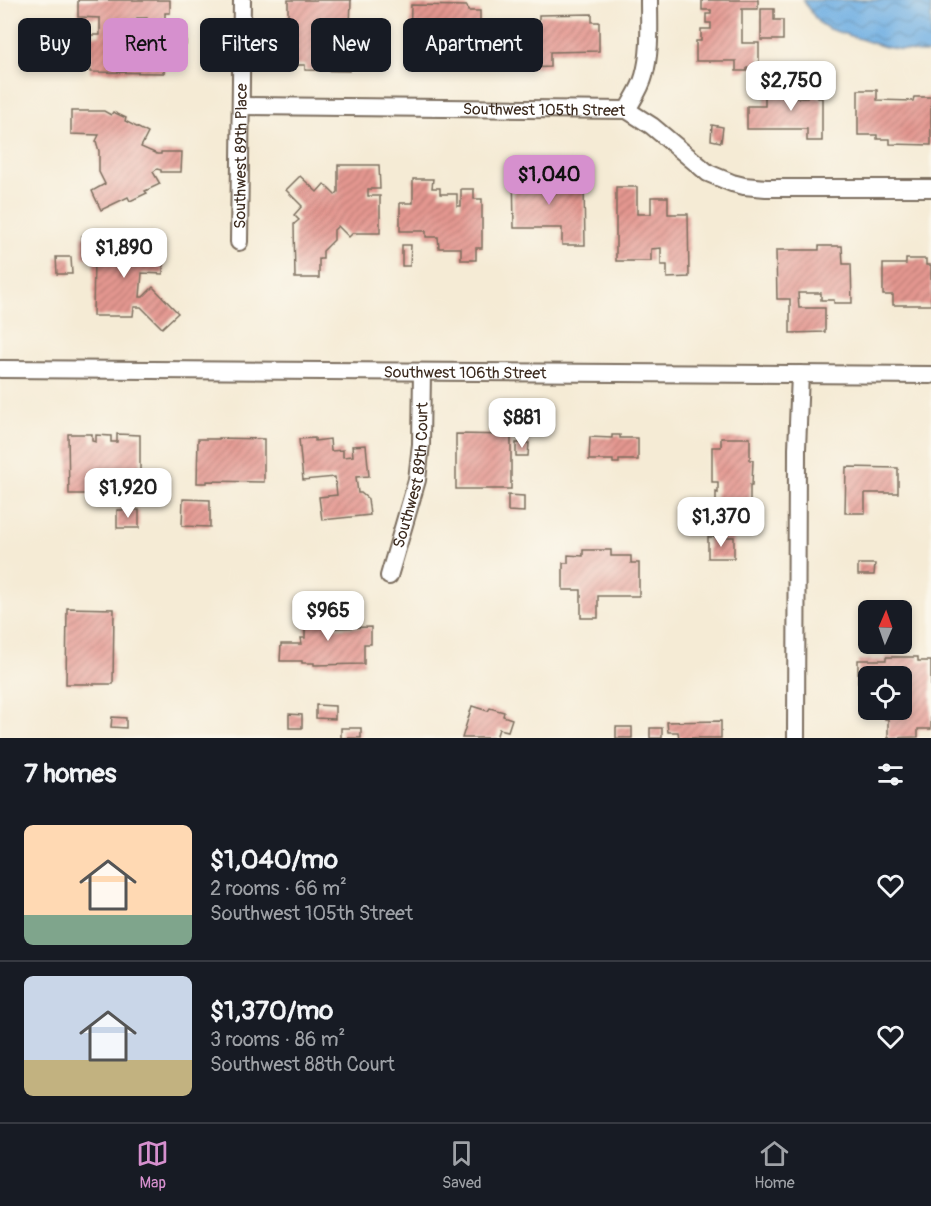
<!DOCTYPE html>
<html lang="en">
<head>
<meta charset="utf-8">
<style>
  :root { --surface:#171b24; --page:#20242c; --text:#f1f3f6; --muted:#9ea1a6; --line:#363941; --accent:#d690ce }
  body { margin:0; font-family:Pangolin,sans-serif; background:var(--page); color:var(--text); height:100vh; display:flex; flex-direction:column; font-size:22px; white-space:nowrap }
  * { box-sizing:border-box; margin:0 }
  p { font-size:20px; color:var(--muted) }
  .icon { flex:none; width:33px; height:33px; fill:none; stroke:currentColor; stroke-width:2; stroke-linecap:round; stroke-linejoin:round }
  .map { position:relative; height:738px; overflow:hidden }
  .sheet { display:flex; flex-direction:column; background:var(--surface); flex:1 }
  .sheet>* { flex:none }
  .banner { position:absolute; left:18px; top:18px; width:600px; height:54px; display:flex; gap:12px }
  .needle { width:39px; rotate:2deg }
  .fabs { position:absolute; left:858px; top:600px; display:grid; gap:12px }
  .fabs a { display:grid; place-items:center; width:54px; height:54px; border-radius:9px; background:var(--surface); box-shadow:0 3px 9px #0003; font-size:30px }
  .price { position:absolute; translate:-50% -51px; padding:0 14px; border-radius:12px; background:#fff; color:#222; font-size:20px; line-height:39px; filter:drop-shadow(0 2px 3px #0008) }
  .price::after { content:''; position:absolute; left:50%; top:36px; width:18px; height:14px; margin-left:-9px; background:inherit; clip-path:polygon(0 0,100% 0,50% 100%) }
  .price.active { background:var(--accent); color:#111 }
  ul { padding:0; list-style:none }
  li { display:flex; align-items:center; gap:18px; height:150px; padding:0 24px }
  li+li { border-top:2px solid var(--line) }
  li span { display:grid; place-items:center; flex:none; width:168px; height:120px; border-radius:9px; color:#555 }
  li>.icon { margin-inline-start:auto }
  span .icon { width:72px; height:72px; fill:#fffc; stroke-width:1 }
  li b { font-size:26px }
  h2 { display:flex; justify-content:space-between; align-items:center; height:72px; padding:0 24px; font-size:26px }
  .chip { padding:0 21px; border-radius:9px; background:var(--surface); box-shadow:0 3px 9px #0003; font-size:21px; line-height:54px }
  .chip.active { background:var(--accent); color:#111 }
  .menu { display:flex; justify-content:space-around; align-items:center; height:84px; border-top:2px solid var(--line); background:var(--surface); font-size:16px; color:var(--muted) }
  .menu a { display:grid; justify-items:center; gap:3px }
  .menu .active { color:var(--accent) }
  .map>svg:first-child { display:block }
</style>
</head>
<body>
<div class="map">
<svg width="931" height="738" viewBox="0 0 931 738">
  <defs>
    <pattern id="water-waves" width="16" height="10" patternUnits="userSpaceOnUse" patternTransform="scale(1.5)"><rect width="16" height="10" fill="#6eaee2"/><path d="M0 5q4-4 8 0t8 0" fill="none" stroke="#5c8eb7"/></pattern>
    <pattern id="building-hatch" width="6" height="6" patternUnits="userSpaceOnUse" patternTransform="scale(1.5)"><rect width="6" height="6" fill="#e49790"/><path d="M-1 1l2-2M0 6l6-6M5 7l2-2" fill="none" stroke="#ba7b75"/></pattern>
  </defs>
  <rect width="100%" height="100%" fill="#fbf7ec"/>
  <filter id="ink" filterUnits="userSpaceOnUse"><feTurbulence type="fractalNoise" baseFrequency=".0167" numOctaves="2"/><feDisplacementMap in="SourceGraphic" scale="12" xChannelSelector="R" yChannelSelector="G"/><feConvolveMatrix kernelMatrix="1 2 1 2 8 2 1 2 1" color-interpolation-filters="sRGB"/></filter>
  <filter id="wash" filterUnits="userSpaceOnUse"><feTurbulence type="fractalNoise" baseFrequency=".008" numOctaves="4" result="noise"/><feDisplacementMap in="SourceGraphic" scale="24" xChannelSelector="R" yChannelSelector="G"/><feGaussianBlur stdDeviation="1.35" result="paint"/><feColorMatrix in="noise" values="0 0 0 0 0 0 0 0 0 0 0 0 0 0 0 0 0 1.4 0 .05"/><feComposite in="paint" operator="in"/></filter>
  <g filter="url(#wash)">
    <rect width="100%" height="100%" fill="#f5ebd5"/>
    <polygon fill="url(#water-waves)" stroke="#546c80" stroke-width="1.5" points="803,0 931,0 931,53 920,53 885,47 829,29 818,22"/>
    <g id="blocks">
      <g fill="url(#building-hatch)" fill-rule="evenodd">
        <path d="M 78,0 L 170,0 L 170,13 L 165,13 L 165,27 L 186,27 L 186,45 L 165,45 L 164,73 L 90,72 L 91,35 L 100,35 L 100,18 L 78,17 ZM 137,18 L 147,18 L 146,36 L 137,35 Z"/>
        <polygon points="288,0 351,0 350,27 337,27 337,41 349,40 349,71 305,70 305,65 288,65 288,51 286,51 286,23 288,23"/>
        <polygon points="702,0 758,0 758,9 742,9 742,43 759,43 759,61 754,68 747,68 747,71 736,71 736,61 696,61 696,41 701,41 701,29 711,29 711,23 706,23 706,14 711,14 711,10 702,10"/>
        <polygon points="411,5 467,6 468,11 480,11 480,46 467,45 467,49 444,49 445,35 440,35 440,63 419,63 419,45 410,45"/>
        <polygon points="761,9 774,9 774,20 783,20 783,40 761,40"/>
        <polygon points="592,14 592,22 599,22 599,51 550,52 550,67 529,68 529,50 526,50 525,21 539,21 539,15"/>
        <polygon points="807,79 821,79 822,83 826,84 826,95 818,95 818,98 822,98 822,141 807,141 807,129 747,129 747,106 765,106 765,96 792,96 792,98 807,98"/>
        <polygon points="858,90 877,90 877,100 913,101 914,97 931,97 931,145 890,144 890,139 877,139 877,135 858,135"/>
        <polygon points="71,111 104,111 111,115 113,112 126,118 125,121 148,133 141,147 157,154 161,154 161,152 182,152 181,172 161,172 161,170 157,169 153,172 160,184 145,191 147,193 130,201 128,197 101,210 92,191 105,184 99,172 99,151 96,141 99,135 71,134"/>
        <polygon points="712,125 723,127 721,142 711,140"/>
        <polygon points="338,165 379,165 380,189 368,189 368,196 380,196 380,233 353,233 349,237 338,226 334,230 334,240 323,251 323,259 319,259 319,278 295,278 294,224 299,220 294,215 302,206 286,190 300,176 317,192 324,184 335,195 338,192"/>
        <polygon points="513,166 534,166 534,181 561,181 561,186 584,185 585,245 562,245 562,228 514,228"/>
        <polygon points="413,179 433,179 432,188 440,188 440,194 457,194 457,206 461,206 461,189 474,189 474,199 482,199 482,248 476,248 476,260 461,260 461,248 439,248 438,237 426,237 426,231 400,231 400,203 413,203"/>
        <polygon points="616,187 637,187 637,214 651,214 651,197 668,197 668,214 688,214 689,277 667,278 667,265 661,265 661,248 651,249 651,261 616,261"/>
        <polygon points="82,236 134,237 134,248 140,248 140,258 144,258 143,253 163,254 163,274 142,273 140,297 143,297 153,287 178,313 162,328 141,307 134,307 133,316 93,316 94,258 82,257"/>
        <polygon points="402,245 411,245 410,266 402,266"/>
        <polygon points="819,246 842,246 843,264 851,264 852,303 834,303 834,300 821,300 821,293 798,293 799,308 825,308 825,332 790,333 790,299 777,299 776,250 819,250"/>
        <polygon points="56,257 71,257 72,274 57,274"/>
        <polygon points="906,259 926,259 926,265 931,265 931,305 893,305 893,295 883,295 883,264 906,264"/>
        <polygon points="68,434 92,434 92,441 96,442 96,435 111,436 111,442 117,442 117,434 140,435 140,485 92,484 92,494 69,494"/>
        <polygon points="456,434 511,435 511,489 456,489"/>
        <polygon points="612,435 620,435 620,438 638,438 638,460 619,460 619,463 613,463 613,460 589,460 590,437 612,438"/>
        <polygon points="219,438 264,439 264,482 207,481 207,483 197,483 198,439 219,439"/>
        <polygon points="315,438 315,441 330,439 331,451 343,450 343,457 353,456 352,446 366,445 369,476 356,477 358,493 361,493 368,499 370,515 322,520 319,497 337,495 335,477 303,480 299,439"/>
        <polygon points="721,438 750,438 750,460 753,460 752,485 750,485 750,508 716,508 716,492 718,493 718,482 712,482 712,447 721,447"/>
        <polygon points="516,443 529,443 528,456 516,456"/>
        <polygon points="846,467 898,468 898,493 865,493 865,513 845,513"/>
        <polygon points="508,495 524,496 524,512 508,511"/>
        <polygon points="183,499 210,500 210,527 182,526"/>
        <rect x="117" y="510" width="22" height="18"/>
        <rect x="708" y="537" width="26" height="21"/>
        <polygon points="583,550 611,550 611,556 631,556 631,563 639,563 639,596 598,596 598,618 581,618 581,590 563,590 563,563 568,563 568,555 583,556"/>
        <polygon points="858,564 875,564 874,575 858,575"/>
        <polygon points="67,608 114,609 113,684 66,684"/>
        <polygon points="327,609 326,613 334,613 334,628 371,627 371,644 364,644 364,664 314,665 314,663 302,663 302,661 280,661 281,644 302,644 301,638 305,638 305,610"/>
        <polygon points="886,657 918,657 918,661 931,661 931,729 918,729 918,737 888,738 888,719 885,719 885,710 902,710 902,676 868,676 868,683 858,683 858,660 886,660"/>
        <polygon points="316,705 335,706 335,719 316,718"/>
        <polygon points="472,706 488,711 490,708 504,712 503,716 512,719 508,731 499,729 496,738 462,738"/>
        <polygon points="289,714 302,715 302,728 289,728"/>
        <polygon points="112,717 126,718 126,728 111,727"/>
        <polygon points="721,721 721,738 679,738 678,732 668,732 667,722"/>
        <rect x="616" y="727" width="16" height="11"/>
        <rect x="341" y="728" width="20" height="10"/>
        <rect x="650" y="728" width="12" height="10"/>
      </g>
    </g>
  </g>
  <g filter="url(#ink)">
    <use href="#blocks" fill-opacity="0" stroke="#7c6e5e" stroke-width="1.5"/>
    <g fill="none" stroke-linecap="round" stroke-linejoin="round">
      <g stroke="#7c6e5e" stroke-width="20">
        <g id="minor">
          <path id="s1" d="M 241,106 L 627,110 L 652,126 L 708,173 L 732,183 L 744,186 L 766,188 L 931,188"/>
          <path d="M 627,110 C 633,99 641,88 644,76 C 651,52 649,25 649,0"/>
          <path id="s2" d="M 239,242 L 242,0"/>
          <path id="s3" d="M 0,369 L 931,375"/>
          <path id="s4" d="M 389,576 L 417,480 L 421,444 L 422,372"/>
          <polyline points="796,738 797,449 800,374"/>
        </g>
      </g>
      <use href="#minor" stroke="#fff" stroke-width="16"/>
    </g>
  </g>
  <g text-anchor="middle" stroke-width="5" stroke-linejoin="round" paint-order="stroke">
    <g font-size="16" fill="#3b2a1e" stroke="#fbf7ec">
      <text dy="6" stroke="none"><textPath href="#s1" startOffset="303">Southwest 105th Street</textPath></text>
      <text dy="6" stroke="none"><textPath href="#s2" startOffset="86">Southwest 89th Place</textPath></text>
      <text dy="6" stroke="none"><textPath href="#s3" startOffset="465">Southwest 106th Street</textPath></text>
      <text dy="6" stroke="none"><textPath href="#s4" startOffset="104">Southwest 89th Court</textPath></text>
    </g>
  </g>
</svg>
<div class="fabs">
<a><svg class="needle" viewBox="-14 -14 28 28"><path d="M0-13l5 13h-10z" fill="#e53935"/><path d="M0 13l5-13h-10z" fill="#9ea1a6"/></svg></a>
<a><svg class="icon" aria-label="locate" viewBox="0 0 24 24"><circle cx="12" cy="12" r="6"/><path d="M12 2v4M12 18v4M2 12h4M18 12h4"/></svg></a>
</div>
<b class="price" style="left:791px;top:112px">$2,750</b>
<b class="price active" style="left:549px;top:206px">$1,040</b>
<b class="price" style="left:124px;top:279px">$1,890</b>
<b class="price" style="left:522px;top:449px">$881</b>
<b class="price" style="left:128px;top:519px">$1,920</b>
<b class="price" style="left:721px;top:548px">$1,370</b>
<b class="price" style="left:328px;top:642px">$965</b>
<div class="banner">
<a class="chip">Buy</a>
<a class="chip active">Rent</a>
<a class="chip">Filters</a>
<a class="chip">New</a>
<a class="chip">Apartment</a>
</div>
</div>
<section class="sheet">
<h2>7 homes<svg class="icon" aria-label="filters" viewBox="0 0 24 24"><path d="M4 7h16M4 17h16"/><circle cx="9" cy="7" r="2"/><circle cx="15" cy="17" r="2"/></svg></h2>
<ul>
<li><span style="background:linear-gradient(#ffd9b3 75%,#7fa58c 0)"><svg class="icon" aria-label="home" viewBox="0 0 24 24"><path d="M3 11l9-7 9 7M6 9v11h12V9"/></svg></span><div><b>$1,040/mo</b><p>2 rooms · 66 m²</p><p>Southwest 105th Street</p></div><svg class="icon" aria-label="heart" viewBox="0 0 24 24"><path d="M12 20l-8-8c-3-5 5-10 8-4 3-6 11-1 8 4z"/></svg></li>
<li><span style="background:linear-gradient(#c9d6e8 70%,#c2b280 0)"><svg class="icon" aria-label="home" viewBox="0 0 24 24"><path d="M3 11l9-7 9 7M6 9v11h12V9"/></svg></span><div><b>$1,370/mo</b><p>3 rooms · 86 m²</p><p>Southwest 88th Court</p></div><svg class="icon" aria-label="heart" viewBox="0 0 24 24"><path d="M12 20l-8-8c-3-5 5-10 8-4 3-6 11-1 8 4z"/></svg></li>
</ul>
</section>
<nav class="menu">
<a class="active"><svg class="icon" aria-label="map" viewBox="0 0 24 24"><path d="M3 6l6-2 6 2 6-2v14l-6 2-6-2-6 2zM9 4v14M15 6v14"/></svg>Map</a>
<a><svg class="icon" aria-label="saved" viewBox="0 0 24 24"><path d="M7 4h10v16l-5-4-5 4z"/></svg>Saved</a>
<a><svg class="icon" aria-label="home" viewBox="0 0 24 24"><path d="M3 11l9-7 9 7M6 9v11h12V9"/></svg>Home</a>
</nav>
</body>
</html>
